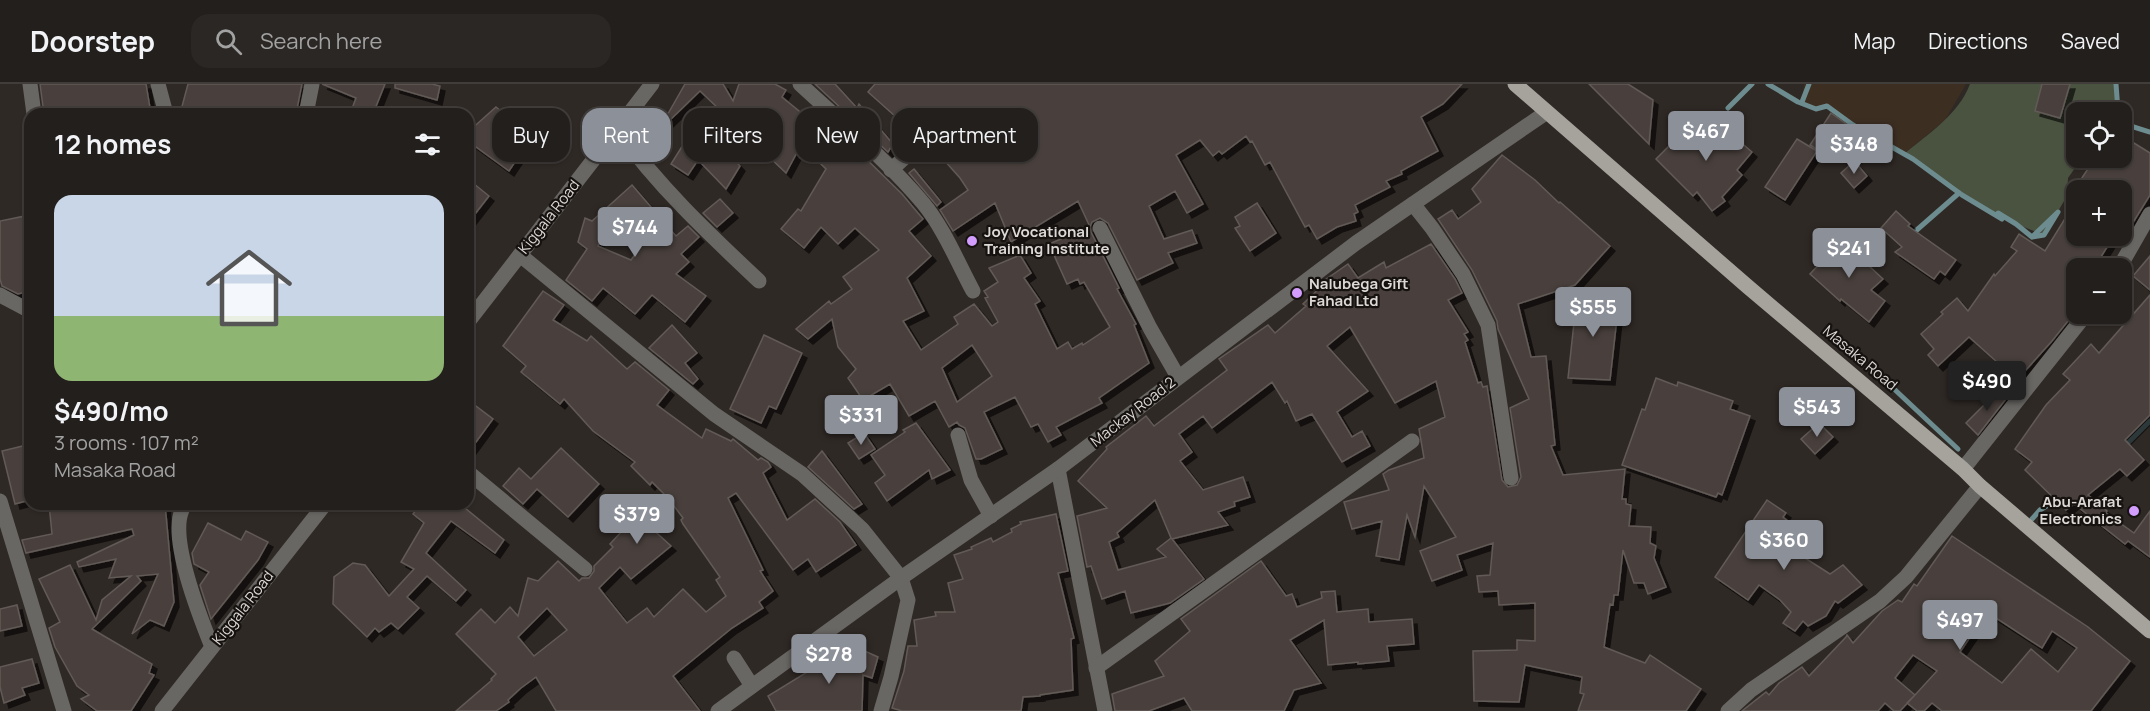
<!DOCTYPE html>
<html lang="en">
<head>
<meta charset="utf-8">
<style>
  :root { --surface:#231f1c; --page:#2b2725; --text:#f1f3f6; --muted:#a3a2a3; --line:#403d3b; --accent:#8c9099 }
  body { margin:0; font-family:Manrope,sans-serif; background:var(--page); color:var(--text); height:100vh; display:flex; flex-direction:column; font-size:22px; white-space:nowrap }
  * { box-sizing:border-box; margin:0 }
  p { font-size:20px; color:var(--muted) }
  .icon { flex:none; width:33px; height:33px; fill:none; stroke:currentColor; stroke-width:2; stroke-linecap:round; stroke-linejoin:round }
  .map { position:relative; flex:1; overflow:hidden }
  .panel { position:absolute; left:24px; top:24px; width:450px; height:402px; display:flex; flex-direction:column; background:var(--surface); border-radius:18px; box-shadow:0 2px 4px #0004,0 0 0 2px var(--line) }
  .panel>* { flex:none }
  .top-card { position:absolute; left:492px; top:24px; width:570px; height:54px; display:flex; gap:12px }
  .tools { position:absolute; left:2066px; top:18px; display:grid; gap:12px }
  .tools a { display:grid; place-items:center; width:66px; height:66px; border-radius:12px; background:var(--surface); box-shadow:0 2px 4px #0004,0 0 0 2px var(--line); font-size:30px }
  .price { position:absolute; translate:-50% -51px; padding:0 14px; border-radius:6px; background:var(--accent); color:#fff; font-size:20px; line-height:39px; filter:drop-shadow(0 2px 3px #0008) }
  .price::after { content:''; position:absolute; left:50%; top:36px; width:18px; height:14px; margin-left:-9px; background:inherit; clip-path:polygon(0 0,100% 0,50% 100%) }
  .price.current { background:#222; color:#fff }
  ul { padding:0; list-style:none }
  li { display:grid; align-content:center; gap:12px; height:318px; padding:0 30px }
  li span { display:grid; place-items:center; height:186px; border-radius:18px; color:#555 }
  li>.icon { margin-inline-start:auto }
  span .icon { width:108px; height:108px; fill:#fffc; stroke-width:1 }
  li b { font-size:26px }
  h2 { display:flex; justify-content:space-between; align-items:center; height:72px; padding:0 30px; font-size:26px }
  .chip { padding:0 21px; border-radius:18px; background:var(--surface); box-shadow:0 2px 4px #0004,0 0 0 2px var(--line); font-size:21px; line-height:54px }
  .chip.current { background:var(--accent); color:#fff }
  header { display:flex; align-items:center; gap:36px; box-sizing:border-box; height:84px; padding:0 30px; background:var(--surface); border-bottom:2px solid var(--line) }
  header strong { font-size:28px }
  nav { display:flex; gap:33px; margin-inline-start:auto; font-size:21px }
  .search { width:420px; height:54px; background:var(--page); display:flex; align-items:center; gap:15px; box-sizing:border-box; padding:0 21px; border-radius:18px; color:var(--muted); font-size:22px }
  .map>svg:first-child { display:block }
</style>
</head>
<body>
<header>
<strong>Doorstep</strong>
<div class="search"><svg class="icon" aria-label="search" viewBox="0 0 24 24"><circle cx="10" cy="10" r="6"/><path d="M15 15l6 6"/></svg>Search here</div>
<nav><a>Map</a><a>Directions</a><a>Saved</a></nav>
</header>
<div class="map">
<svg width="2150" height="627" viewBox="0 0 2150 627">
  <defs>
    <filter id="shadow"><feDropShadow dx="5" dy="5" stdDeviation="0" flood-color="#0009"/></filter>
  </defs>
  <rect width="100%" height="100%" fill="#2f2925"/>
  <polygon fill="#3d2e22" points="1804,0 1966,0 1945,36 1904,70 1853,41 1827,22 1816,25 1802,18"/>
  <path fill="#4a5340" d="M 1970,0 L 2116,0 L 2118,18 L 2117,28 L 2076,28 L 2076,74 L 2082,74 L 2068,94 L 2067,112 L 2044,151 L 2016,140 L 1999,130 L 2002,135 L 1962,111 L 1904,70 C 1928,50 1959,30 1970,0 Z"/>
  <g fill="none" stroke-linecap="round" stroke-linejoin="round">
    <g stroke="#6d8c8f" stroke-width="5">
      <polyline points="1768,0 1798,18 1816,25 1827,22 1853,41 1913,75 1962,111 2002,135 1998,129 2016,140 2032,153 2044,151 2058,128 2032,153"/>
      <polyline points="2116,0 2118,27"/>
      <polyline points="1802,18 1809,0"/>
      <polyline points="1728,24 1752,0"/>
      <polyline points="2121,39 2150,48"/>
      <polyline points="1911,151 1959,109"/>
      <polyline points="1893,304 1958,365"/>
      <polyline points="2123,364 2150,337"/>
      <polyline points="2032,435 2040,426 2060,414"/>
    </g>
  </g>
  <g fill="#48413d" stroke="#625a56" stroke-width="1.5" fill-rule="evenodd" filter="url(#shadow)">
    <polygon points="40,0 146,0 151,30 44,30"/>
    <polygon points="188,0 302,0 296,30 265,30 247,26 247,30 180,30"/>
    <polygon points="322,0 385,0 373,30 350,30 356,14"/>
    <polygon points="395,0 432,0 440,2 437,16 395,4"/>
    <path d="M 685,0 L 723,0 L 733,17 L 739,0 L 775,0 L 786,6 L 782,13 L 804,31 L 840,66 L 848,57 L 902,110 L 923,135 L 909,147 L 931,172 L 907,194 L 924,227 L 903,237 L 921,266 L 958,240 L 954,233 L 974,220 L 992,242 L 998,238 L 985,214 L 988,213 L 984,207 L 998,198 L 989,184 L 1020,171 L 1031,189 L 1024,194 L 1040,217 L 1035,220 L 1057,265 L 1068,258 L 1072,265 L 1082,259 L 1083,261 L 1110,243 L 1084,198 L 1080,200 L 1078,195 L 1067,200 L 1049,160 L 1090,143 L 1078,117 L 1011,158 L 995,119 L 953,147 L 940,126 L 968,106 L 960,94 L 935,66 L 934,67 L 868,8 L 875,0 L 1462,0 L 1443,20 L 1421,33 L 1438,67 L 1401,87 L 1402,90 L 1386,97 L 1390,103 L 1355,121 L 1358,128 L 1354,130 L 1356,137 L 1337,143 L 1317,155 L 1309,141 L 1305,143 L 1270,78 L 1265,81 L 1252,57 L 1250,58 L 1246,52 L 1222,70 L 1219,67 L 1213,72 L 1200,56 L 1176,71 L 1203,120 L 1187,129 L 1175,107 L 1149,122 L 1164,155 L 1192,146 L 1197,159 L 1168,169 L 1173,179 L 1137,196 L 1108,139 L 1100,134 L 1092,138 L 1090,143 L 1091,148 L 1119,204 L 1117,205 L 1136,240 L 1134,241 L 1149,279 L 1099,314 L 1102,319 L 1056,343 L 1061,351 L 1048,358 L 1038,340 L 1031,343 L 1015,313 L 984,328 L 1002,365 L 981,375 L 976,375 L 965,344 L 959,341 L 957,338 L 949,343 L 935,317 L 909,332 L 890,300 L 863,316 L 848,294 L 856,285 L 838,263 L 832,235 L 808,255 L 796,245 L 829,217 L 831,220 L 852,205 L 843,193 L 879,166 L 855,144 L 838,160 L 821,143 L 804,164 L 781,145 L 798,125 L 801,127 L 826,85 L 801,61 L 786,89 L 700,7 L 668,38 L 665,35 ZM 972,261 L 992,292 L 957,318 L 942,284 Z"/>
    <polygon points="815,0 835,0 857,24 859,20 893,60 888,68"/>
    <polygon points="1589,0 1628,0 1653,16 1649,60"/>
    <polygon points="2042,0 2070,0 2060,34 2035,27"/>
    <polygon points="496,23 525,46 521,53 529,57 509,87 468,57 468,48"/>
    <polygon points="1831,29 1870,57 1855,75 1828,57 1821,68 1810,61"/>
    <polygon points="1711,34 1735,57 1737,55 1752,68 1737,86 1742,91 1722,113 1725,117 1712,127 1697,108 1693,112 1656,75 1689,42 1695,49"/>
    <polygon points="698,37 740,82 726,105 698,76 688,91 671,80"/>
    <polygon points="2121,51 2150,69 2150,111 2121,158 2121,106 2074,106 2095,74 2121,74"/>
    <polygon points="1797,55 1817,67 1785,116 1765,103"/>
    <path d="M 1502,71 L 1535,96 L 1559,119 L 1560,118 L 1610,162 L 1575,201 L 1518,220 L 1531,273 L 1546,272 L 1555,361 L 1551,362 L 1563,391 L 1625,385 L 1622,415 L 1626,415 L 1626,420 L 1631,421 L 1629,442 L 1651,443 L 1650,459 L 1656,462 L 1654,474 L 1666,503 L 1648,510 L 1644,499 L 1634,499 L 1623,466 L 1618,511 L 1614,511 L 1613,521 L 1610,520 L 1604,563 L 1645,579 L 1650,571 L 1701,605 L 1686,627 L 1578,627 L 1584,610 L 1580,609 L 1582,593 L 1525,581 L 1519,618 L 1474,617 L 1473,567 L 1517,566 L 1517,556 L 1535,557 L 1535,519 L 1499,521 L 1498,507 L 1479,508 L 1477,492 L 1490,491 L 1493,459 L 1457,471 L 1462,486 L 1432,497 L 1420,467 L 1456,453 L 1424,402 L 1415,453 L 1407,431 L 1399,476 L 1376,472 L 1382,437 L 1352,445 L 1344,418 L 1389,406 L 1383,390 L 1389,386 L 1424,374 L 1419,345 L 1445,333 L 1436,297 L 1395,319 L 1350,243 L 1327,262 L 1368,307 L 1337,328 L 1352,353 L 1362,347 L 1370,362 L 1342,378 L 1312,330 L 1296,337 L 1287,317 L 1285,319 L 1272,298 L 1212,344 L 1203,332 L 1179,350 L 1192,368 L 1180,377 L 1203,406 L 1243,393 L 1250,413 L 1234,418 L 1235,422 L 1218,428 L 1228,441 L 1172,455 L 1204,495 L 1170,519 L 1131,529 L 1125,507 L 1102,515 L 1091,482 L 1087,483 L 1077,432 L 1107,424 L 1078,397 L 1107,365 L 1106,363 L 1146,332 L 1154,342 L 1227,286 L 1219,275 L 1268,241 L 1275,249 L 1306,222 L 1303,220 L 1324,200 L 1322,198 L 1348,180 L 1358,194 L 1384,178 L 1386,184 L 1431,160 L 1455,195 L 1462,209 L 1448,216 L 1468,248 L 1464,250 L 1468,256 L 1465,258 L 1478,299 L 1481,298 L 1483,303 L 1487,302 L 1502,396 L 1508,403 L 1517,401 L 1521,393 L 1510,324 L 1529,315 L 1498,245 L 1497,237 L 1472,186 L 1438,135 L 1452,126 L 1458,135 L 1481,118 L 1472,105 ZM 1155,416 L 1171,454 L 1157,465 L 1166,473 L 1118,486 L 1109,458 L 1119,453 L 1117,449 Z"/>
    <polygon points="1851,80 1857,80 1867,92 1854,104 1841,89"/>
    <polygon points="914,85 941,118 937,122 909,89"/>
    <polygon points="468,95 489,112 468,139"/>
    <path d="M 632,101 L 676,152 L 688,142 L 699,153 L 681,170 L 689,178 L 676,190 L 706,212 L 685,238 L 652,211 L 635,230 L 603,204 L 592,217 L 566,196 L 587,165 L 578,158 L 585,134 L 592,137 ZM 609,127 L 621,140 L 626,136 L 645,157 L 631,176 L 598,162 Z"/>
    <polygon points="720,115 733,129 717,143 703,129"/>
    <polygon points="2076,117 2076,152 2114,152 2094,184 2076,184 2076,227 2075,229 2068,224 2068,237 2052,257 2017,296 1969,253 1938,282 1928,271 1934,265 1921,250 1943,230 1941,228 1957,214 1968,227 1994,190 1995,192 2017,167 2011,163 2019,150 2045,167"/>
    <polygon points="1257,119 1276,149 1250,167 1235,144 1240,142 1235,133"/>
    <polygon points="1896,127 1910,140 1908,142 1956,176 1945,191 1940,187 1934,195 1895,168 1902,163 1881,144"/>
    <polygon points="25,132 30,155 30,207 18,210 2,202 0,195 0,137"/>
    <polygon points="1837,155 1852,162 1851,165 1883,195 1871,206 1885,217 1869,238 1841,215 1840,217 1810,190 1826,173 1818,167 1825,156 1833,162"/>
    <polygon points="2150,172 2150,206 2133,192"/>
    <path d="M 543,207 L 564,221 L 553,236 L 587,257 L 591,252 L 627,285 L 635,278 L 669,306 L 657,321 L 702,354 L 706,345 L 731,357 L 733,355 L 758,376 L 761,374 L 768,378 L 771,383 L 763,389 L 787,436 L 815,415 L 840,438 L 856,461 L 816,488 L 808,475 L 793,486 L 736,409 L 728,414 L 763,486 L 760,487 L 773,507 L 759,518 L 763,524 L 732,544 L 673,592 L 700,627 L 556,627 L 536,593 L 521,604 L 508,616 L 509,618 L 496,627 L 456,627 L 492,596 L 491,595 L 496,590 L 456,550 L 481,525 L 495,539 L 510,523 L 518,532 L 528,494 L 538,497 L 558,477 L 579,497 L 582,494 L 589,494 L 594,487 L 594,482 L 613,463 L 610,460 L 637,431 L 671,462 L 631,495 L 620,483 L 599,504 L 627,539 L 647,524 L 654,533 L 683,505 L 706,528 L 726,512 L 716,496 L 720,493 L 683,440 L 681,436 L 683,434 L 668,414 L 652,398 L 650,401 L 631,382 L 635,378 L 593,347 L 564,315 L 560,320 L 521,288 L 526,282 L 503,262 ZM 547,524 L 567,546 L 534,572 L 518,553 Z"/>
    <polygon points="1577,211 1619,216 1610,296 1568,294"/>
    <polygon points="2150,211 2150,331 2125,356 2144,376 2127,392 2120,385 2088,411 2107,427 2106,429 2134,449 2150,427 2150,473 2128,457 2125,460 2074,420 2066,426 2025,386 2032,378 2015,365 2046,321 2070,296 2063,290 2091,260 2099,269"/>
    <polygon points="672,241 697,269 685,279 698,295 693,300 649,264"/>
    <polygon points="764,251 802,269 776,325 769,322 761,339 730,325"/>
    <polygon points="1656,294 1677,302 1678,298 1733,317 1730,325 1750,332 1722,411 1718,409 1716,413 1622,381 1642,325 1645,326"/>
    <polygon points="2001,304 2009,311 1978,351 1966,339"/>
    <polygon points="468,316 493,335 468,369"/>
    <polygon points="916,339 950,386 932,395 929,386 887,417 875,399 885,391 871,371 905,348 903,346"/>
    <polygon points="1819,339 1833,353 1815,370 1801,355"/>
    <polygon points="864,349 875,365 859,375 848,359"/>
    <polygon points="27,361 30,370 30,416 15,420 2,367"/>
    <polygon points="561,364 599,400 568,433 537,405 523,420 503,402 519,384 531,395"/>
    <polygon points="822,367 862,420 854,425 808,383"/>
    <polygon points="1767,416 1786,429 1783,433 1794,442 1787,454 1798,462 1794,467 1830,490 1843,481 1862,501 1838,519 1835,517 1826,532 1808,542 1803,537 1795,547 1783,539 1791,528 1780,516 1759,501 1748,516 1715,493"/>
    <polygon points="49,420 165,420 174,518 164,542 150,536 132,550 158,490 137,492 141,497 92,545 152,580 149,589 154,591 131,627 97,627 81,615 89,611 77,602 55,563 49,544 60,538 39,495 70,481 96,536 102,516 131,492 109,494 116,475 79,483 77,478 134,451 132,445 26,469 22,456 52,450"/>
    <polygon points="421,420 460,420 504,456 495,469 451,437 426,469 466,506 456,517 427,492 407,513 419,524 398,545 391,539 379,548 375,544 367,553 333,520 334,493 353,479 365,481 389,512 414,485 401,478 424,439 413,430"/>
    <polygon points="1056,430 1068,487 1058,489 1074,554 1071,555 1073,606 1040,611 1040,612 1023,613 1021,627 902,627 892,624 904,587 908,562 917,562 914,536 936,532 935,528 955,528 948,499 963,495 954,471 972,465 971,463 991,454 993,458 1012,448 1011,445 1021,440 1020,438"/>
    <polygon points="208,439 241,456 246,447 268,458 258,476 211,535 200,501 209,488 194,480 192,469"/>
    <path d="M 1952,452 L 2088,543 L 2130,577 L 2091,627 L 1942,627 L 1932,619 L 1924,627 L 1917,627 L 1907,619 L 1915,611 L 1900,627 L 1894,627 L 1885,619 L 1878,627 L 1742,627 L 1766,608 L 1769,611 L 1779,599 L 1802,583 L 1809,592 L 1846,553 L 1847,551 L 1853,559 L 1882,527 L 1898,516 L 1902,518 L 1914,500 L 1917,502 ZM 1993,532 L 2042,564 L 2052,547 L 2077,564 L 2058,588 L 2031,565 L 2002,599 L 1960,568 L 1981,537 L 1987,541 ZM 1913,571 L 1937,587 L 1915,611 L 1895,594 Z"/>
    <polygon points="1261,477 1286,512 1292,510 1297,523 1322,514 1321,508 1335,507 1337,528 1368,525 1369,538 1412,535 1414,560 1387,562 1389,577 1358,580 1358,578 1328,581 1324,536 1290,556 1321,599 1294,606 1284,627 1192,627 1184,614 1149,627 1115,627 1112,610 1164,592 1155,577 1190,547 1181,535"/>
    <polygon points="17,521 22,542 0,547 0,525"/>
    <polygon points="851,561 878,573 872,594 863,591 862,627 776,627 768,612"/>
    <polygon points="32,575 39,599 22,604 25,611 4,619 0,603 0,583"/>
  </g>
  <g fill="none" stroke-linecap="round" stroke-linejoin="round">
    <g stroke="#686764" stroke-width="15">
      <polyline points="30,0 34,30"/>
      <polyline points="158,0 166,30"/>
      <path d="M 800,0 C 841,38 887,76 923,119 C 943,143 958,179 973,207"/>
      <polyline points="306,30 312,0"/>
      <path d="M 617,45 C 658,102 708,149 759,197"/>
      <polyline points="891,86 916,63"/>
      <polyline points="1413,120 1432,144 1463,190 1488,241 1511,394"/>
      <polyline points="1100,144 1150,244 1178,293"/>
      <polyline points="520,171 714,330 802,390 862,445 901,494 908,516 891,593 881,627"/>
      <polyline points="2119,184 2150,130"/>
      <polyline points="0,211 30,227"/>
      <polyline points="468,238 652,0"/>
      <polyline points="958,351 971,396 991,432"/>
      <polyline points="1058,385 1105,627"/>
      <polyline points="1963,385 2086,230"/>
      <polyline points="468,388 585,485"/>
      <polyline points="0,417 64,627"/>
      <path d="M 182,426 C 169,455 200,533 212,563"/>
      <polyline points="734,574 752,602"/>
      <polyline points="1096,584 1412,357"/>
      <polyline points="162,627 325,420"/>
      <polyline points="718,627 901,494 1058,385 1356,159 1547,28"/>
      <polyline points="1728,627 1751,606 1880,517 1906,493 1980,402"/>
    </g>
    <polyline stroke="#a6a39d" stroke-width="15" points="1515,0 1747,202 1963,385 1980,402 2150,547"/>
  </g>
  <g fill="#d29dfd" stroke="#151210" stroke-width="2">
    <circle cx="972" cy="157" r="6"/>
    <circle cx="1297" cy="209" r="6"/>
    <circle cx="2134" cy="427" r="6"/>
  </g>
  <g text-anchor="middle" stroke-width="4.5" stroke-linejoin="round" paint-order="stroke">
    <g font-size="15" fill="#ddd9d7" stroke="#151210">
      <text transform="translate(549 133) rotate(-52)" y="5">Kiggala Road</text>
      <text transform="translate(1860 274) rotate(40)" y="5">Masaka Road</text>
      <text transform="translate(1133 328) rotate(-38)" y="5">Mackay Road 2</text>
      <text transform="translate(243 524) rotate(-52)" y="5">Kiggala Road</text>
    </g>
    <g font-size="15" font-weight="bold" fill="#ddd9d7" stroke="#151210" text-anchor="start">
      <text x="984" y="153">Joy Vocational<tspan x="984" dy="17">Training Institute</tspan></text>
      <text x="1309" y="205">Nalubega Gift<tspan x="1309" dy="17">Fahad Ltd</tspan></text>
      <text x="2122" y="423" text-anchor="end">Abu-Arafat<tspan x="2122" dy="17">Electronics</tspan></text>
    </g>
  </g>
</svg>
<div class="tools">
<a><svg class="icon" aria-label="locate" viewBox="0 0 24 24"><circle cx="12" cy="12" r="6"/><path d="M12 2v4M12 18v4M2 12h4M18 12h4"/></svg></a>
<a>+</a>
<a>−</a>
</div>
<b class="price" style="left:1706px;top:78px">$467</b>
<b class="price" style="left:1854px;top:91px">$348</b>
<b class="price" style="left:635px;top:174px">$744</b>
<b class="price" style="left:1849px;top:195px">$241</b>
<b class="price" style="left:1593px;top:254px">$555</b>
<b class="price current" style="left:1987px;top:328px">$490</b>
<b class="price" style="left:1817px;top:354px">$543</b>
<b class="price" style="left:861px;top:362px">$331</b>
<b class="price" style="left:637px;top:461px">$379</b>
<b class="price" style="left:1784px;top:487px">$360</b>
<b class="price" style="left:1960px;top:567px">$497</b>
<b class="price" style="left:829px;top:601px">$278</b>
<div class="top-card">
<a class="chip">Buy</a>
<a class="chip current">Rent</a>
<a class="chip">Filters</a>
<a class="chip">New</a>
<a class="chip">Apartment</a>
</div>
<section class="panel">
<h2>12 homes<svg class="icon" aria-label="filters" viewBox="0 0 24 24"><path d="M4 7h16M4 17h16"/><circle cx="9" cy="7" r="2"/><circle cx="15" cy="17" r="2"/></svg></h2>
<ul>
<li><span style="background:linear-gradient(#c9d6e8 65%,#8fb573 0)"><svg class="icon" aria-label="home" viewBox="0 0 24 24"><path d="M3 11l9-7 9 7M6 9v11h12V9"/></svg></span><div><b>$490/mo</b><p>3 rooms · 107 m²</p><p>Masaka Road</p></div></li>
</ul>
</section>
</div>
</body>
</html>
